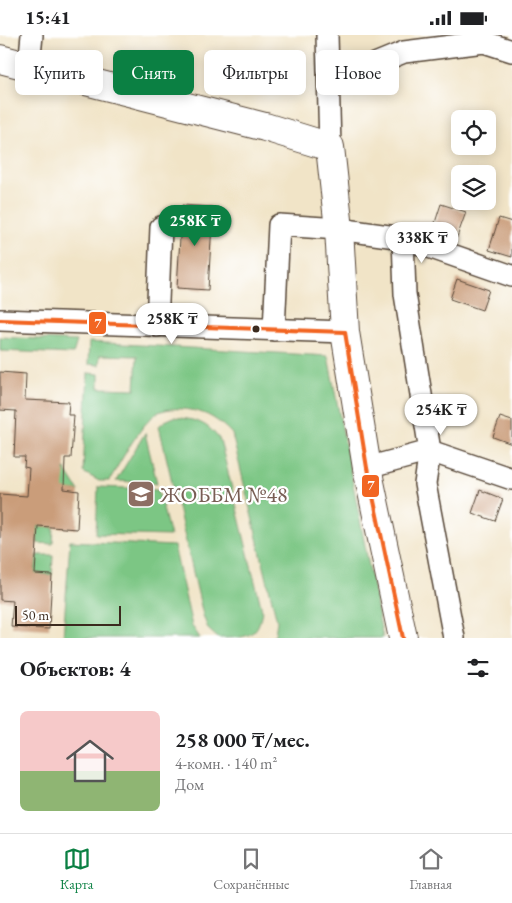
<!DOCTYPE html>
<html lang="ru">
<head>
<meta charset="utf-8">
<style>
  :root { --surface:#fff; --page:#f2f2f2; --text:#202124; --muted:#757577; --line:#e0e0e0; --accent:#0b8043 }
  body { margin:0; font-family:"EB Garamond",serif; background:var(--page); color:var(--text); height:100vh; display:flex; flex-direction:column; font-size:19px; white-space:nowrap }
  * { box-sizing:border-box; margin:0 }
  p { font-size:16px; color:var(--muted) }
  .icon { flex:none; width:28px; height:28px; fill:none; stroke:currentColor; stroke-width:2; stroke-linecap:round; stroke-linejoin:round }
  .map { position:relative; height:603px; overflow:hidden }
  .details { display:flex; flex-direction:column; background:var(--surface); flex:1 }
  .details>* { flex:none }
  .top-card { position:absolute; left:15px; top:15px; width:482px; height:45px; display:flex; gap:10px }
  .tools { position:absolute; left:451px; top:75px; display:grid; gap:10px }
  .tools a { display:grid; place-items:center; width:45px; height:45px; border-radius:8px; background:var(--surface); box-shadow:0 2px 12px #0003; font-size:25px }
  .scale { position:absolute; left:15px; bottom:12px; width:106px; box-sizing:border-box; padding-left:5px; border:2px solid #3b2a1e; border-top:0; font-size:14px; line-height:18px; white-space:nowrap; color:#3b2a1e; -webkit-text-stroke:4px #fff; paint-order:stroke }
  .price { position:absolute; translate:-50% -42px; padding:0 11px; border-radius:18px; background:#fff; color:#222; font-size:16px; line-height:32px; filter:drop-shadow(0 1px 2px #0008) }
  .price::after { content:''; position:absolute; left:50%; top:30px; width:15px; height:11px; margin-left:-8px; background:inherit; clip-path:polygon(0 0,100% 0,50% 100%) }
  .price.current { background:var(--accent); color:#fff }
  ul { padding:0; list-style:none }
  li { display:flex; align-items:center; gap:15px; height:125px; padding:0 20px }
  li+li { border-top:1px solid var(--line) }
  li span { display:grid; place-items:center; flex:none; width:140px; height:100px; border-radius:8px; color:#555 }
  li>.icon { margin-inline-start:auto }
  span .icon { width:60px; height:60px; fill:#fffc; stroke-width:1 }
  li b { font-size:21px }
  h2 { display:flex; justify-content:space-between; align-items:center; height:60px; padding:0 20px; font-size:21px }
  .pill { padding:0 18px; border-radius:8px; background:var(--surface); box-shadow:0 2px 12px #0003; font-size:18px; line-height:45px }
  .pill.current { background:var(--accent); color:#fff }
  .status { display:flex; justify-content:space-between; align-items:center; height:35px; padding:0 25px; background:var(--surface); direction:ltr }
  .status svg { height:14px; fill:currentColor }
  .dock { display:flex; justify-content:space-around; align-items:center; height:70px; border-top:1px solid var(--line); background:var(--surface); font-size:14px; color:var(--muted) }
  .dock a { display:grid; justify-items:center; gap:2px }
  .dock .current { color:var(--accent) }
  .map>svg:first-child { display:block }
</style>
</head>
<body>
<div class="status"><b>15:41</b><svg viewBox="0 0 49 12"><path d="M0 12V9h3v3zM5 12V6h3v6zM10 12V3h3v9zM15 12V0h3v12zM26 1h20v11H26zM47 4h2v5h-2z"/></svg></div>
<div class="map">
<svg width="512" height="603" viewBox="0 0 512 603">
  <rect width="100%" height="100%" fill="#fff"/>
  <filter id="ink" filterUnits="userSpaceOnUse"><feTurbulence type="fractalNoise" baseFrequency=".02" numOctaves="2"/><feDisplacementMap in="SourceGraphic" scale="10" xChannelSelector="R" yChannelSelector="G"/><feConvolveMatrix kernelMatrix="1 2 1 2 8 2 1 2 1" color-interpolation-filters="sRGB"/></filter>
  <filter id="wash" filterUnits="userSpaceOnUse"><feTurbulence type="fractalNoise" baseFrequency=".0096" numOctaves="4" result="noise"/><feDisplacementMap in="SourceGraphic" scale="20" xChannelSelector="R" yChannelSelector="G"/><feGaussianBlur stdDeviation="1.12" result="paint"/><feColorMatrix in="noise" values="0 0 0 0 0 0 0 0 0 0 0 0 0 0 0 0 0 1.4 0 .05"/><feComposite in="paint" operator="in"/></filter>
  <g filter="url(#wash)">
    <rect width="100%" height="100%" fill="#f1e4c7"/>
    <g fill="#7bc684" stroke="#5b7851">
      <polygon points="0,302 77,306 73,319 0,316"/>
      <path d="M 89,307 L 328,321 L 383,603 L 271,603 L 275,599 L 277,586 L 232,399 C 220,386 207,377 190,375 C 180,373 168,373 159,377 C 141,387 120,428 109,446 L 99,446 L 83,437 L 88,338 L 99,339 L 99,353 L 135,354 L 137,321 L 100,320 L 99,330 L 88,329 Z"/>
      <path d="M 174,382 C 196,385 206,386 220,405 L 262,575 C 259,603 246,603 218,603 L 208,594 L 203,580 L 159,391 L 165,386 Z"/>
      <polygon points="145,398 157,448 116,446"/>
      <polygon points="41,433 65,434 79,456 40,453"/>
      <polygon points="98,452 158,454 170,501 96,499"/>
      <polygon points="38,491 54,492 53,509 37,508"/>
      <polygon points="70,506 174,511 192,591 200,603 63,603"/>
      <polygon points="37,520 53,520 52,540 35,539"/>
    </g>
    <g id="blocks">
      <g fill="#ca9d7a">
        <polygon points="441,169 466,177 456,205 432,197"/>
        <polygon points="182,170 213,172 208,255 177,253"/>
        <polygon points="499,183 512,187 512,222 489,215"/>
        <polygon points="457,244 489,255 482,275 450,264"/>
        <polygon points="0,337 26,339 25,365 69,367 68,380 74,380 71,423 65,423 64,454 79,456 77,494 38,491 35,539 52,540 49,594 11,592 13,566 0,565 0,459 27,461 29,433 24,432 25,422 14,422 16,376 0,375"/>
        <polygon points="500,382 512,386 512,409 493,402"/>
        <polygon points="480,455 503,464 495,486 472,478"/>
      </g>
    </g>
  </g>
  <g filter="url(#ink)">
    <use href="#blocks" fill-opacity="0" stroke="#564637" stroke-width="1"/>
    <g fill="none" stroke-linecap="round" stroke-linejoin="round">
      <g stroke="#564637" stroke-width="24">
        <g id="minor">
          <polyline points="327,0 330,112"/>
          <polyline points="29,31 32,0"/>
          <polyline points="329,52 370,31 404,17 484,7 512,16"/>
          <polyline points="403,203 405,259 430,416 425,449 454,603"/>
          <polyline points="0,285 345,297"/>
          <polyline points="157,291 161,192"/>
          <polyline points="274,295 279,190 339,194 403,203 512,241"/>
          <polyline points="367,433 430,416 512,444"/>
        </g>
      </g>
      <g stroke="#564637" stroke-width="30">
        <polyline id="major" points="0,24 265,92 330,112 339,194 345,297 367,433 403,603"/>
      </g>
      <use href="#minor" stroke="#fff" stroke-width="21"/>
      <use href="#major" stroke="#fff" stroke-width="28"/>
      <g stroke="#fff" stroke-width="8">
        <g id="bus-1">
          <polyline points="0,285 345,297"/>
          <polyline points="345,297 367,433 403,603"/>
        </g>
      </g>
      <use href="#bus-1" stroke="#f26522" stroke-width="4"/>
    </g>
  </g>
  <defs>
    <g id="school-square" transform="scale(1.4375)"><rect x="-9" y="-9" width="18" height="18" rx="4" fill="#8d6e63" stroke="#fff"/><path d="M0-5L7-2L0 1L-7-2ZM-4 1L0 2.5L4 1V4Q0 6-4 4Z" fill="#fff"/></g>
  </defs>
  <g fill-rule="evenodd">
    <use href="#school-square" x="141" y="459"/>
  </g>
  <circle fill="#3b2a1e" stroke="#fff" stroke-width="2" cx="256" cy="294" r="4.5"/>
  <g text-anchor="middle" stroke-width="4.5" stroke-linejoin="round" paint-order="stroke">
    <g font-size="22" fill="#785e54" stroke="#fff" text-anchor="start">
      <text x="160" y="467">ЖОББМ №48</text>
    </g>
  </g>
  <g stroke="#fff" stroke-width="2">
    <rect x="88" y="276" width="19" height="24" rx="5" fill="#f26522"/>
    <rect x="361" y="439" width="19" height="24" rx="5" fill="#f26522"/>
  </g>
  <g font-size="14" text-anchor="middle" font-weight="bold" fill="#fff">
    <text x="98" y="293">7</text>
    <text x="371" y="455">7</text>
  </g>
</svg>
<div class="tools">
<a><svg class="icon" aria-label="locate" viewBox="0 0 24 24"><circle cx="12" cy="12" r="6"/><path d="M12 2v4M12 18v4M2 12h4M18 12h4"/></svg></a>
<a><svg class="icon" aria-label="layers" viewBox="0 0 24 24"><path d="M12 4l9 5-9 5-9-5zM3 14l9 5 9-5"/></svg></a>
</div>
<div class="scale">50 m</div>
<b class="price current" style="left:195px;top:212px">258K ₸</b>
<b class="price" style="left:422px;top:229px">338K ₸</b>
<b class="price" style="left:172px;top:310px">258K ₸</b>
<b class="price" style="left:441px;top:401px">254K ₸</b>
<div class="top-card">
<a class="pill">Купить</a>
<a class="pill current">Снять</a>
<a class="pill">Фильтры</a>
<a class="pill">Новое</a>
</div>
</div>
<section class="details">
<h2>Объектов: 4<svg class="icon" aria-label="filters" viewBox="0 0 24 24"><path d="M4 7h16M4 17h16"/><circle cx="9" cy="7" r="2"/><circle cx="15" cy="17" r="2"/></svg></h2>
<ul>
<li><span style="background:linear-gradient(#f6c9c9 60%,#8fb573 0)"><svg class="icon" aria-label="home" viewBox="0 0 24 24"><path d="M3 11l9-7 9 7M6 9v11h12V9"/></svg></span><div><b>258 000 ₸/мес.</b><p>4-комн. · 140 m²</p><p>Дом</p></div></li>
</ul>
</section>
<nav class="dock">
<a class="current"><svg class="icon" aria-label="map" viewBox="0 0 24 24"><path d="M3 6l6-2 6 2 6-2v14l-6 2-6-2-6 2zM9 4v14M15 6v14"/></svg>Карта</a>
<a><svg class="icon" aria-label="saved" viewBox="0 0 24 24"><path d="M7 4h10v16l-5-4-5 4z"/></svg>Сохранённые</a>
<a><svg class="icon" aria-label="home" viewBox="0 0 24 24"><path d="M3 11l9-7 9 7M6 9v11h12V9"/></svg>Главная</a>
</nav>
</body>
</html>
